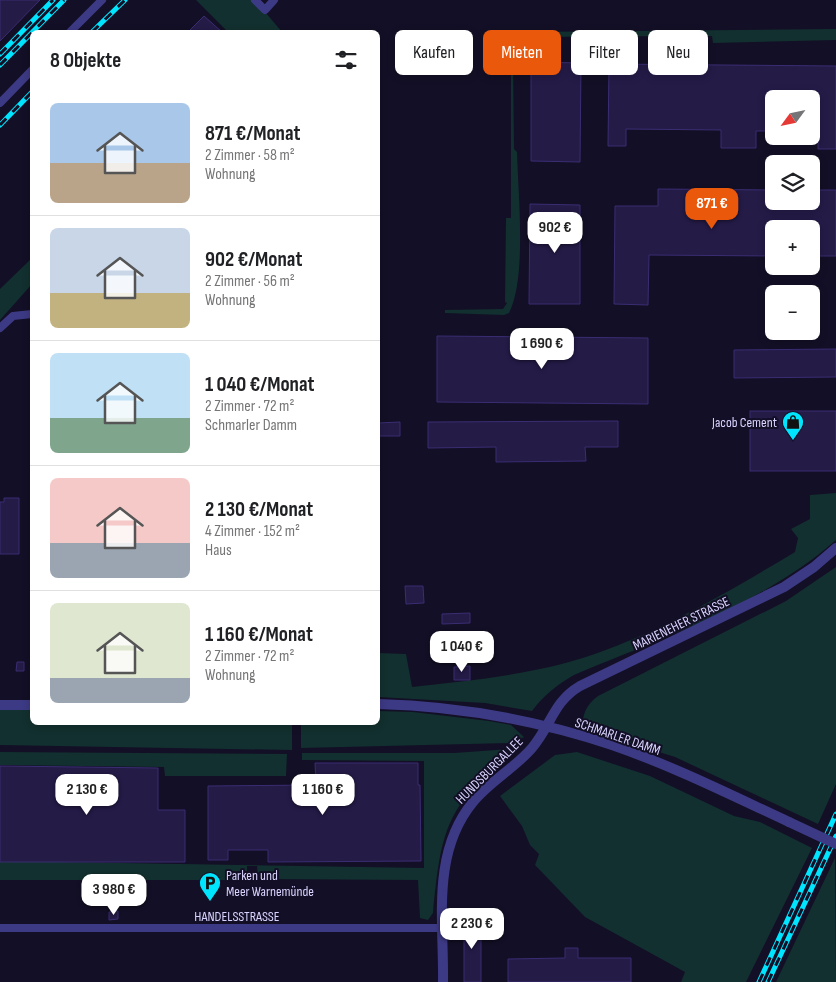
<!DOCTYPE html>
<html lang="de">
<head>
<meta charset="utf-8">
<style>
  :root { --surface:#fff; --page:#f2f2f2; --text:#202124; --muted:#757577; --line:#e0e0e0; --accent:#ea580c }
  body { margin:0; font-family:"Sofia Sans Condensed",sans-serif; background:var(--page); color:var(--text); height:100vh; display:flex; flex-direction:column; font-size:19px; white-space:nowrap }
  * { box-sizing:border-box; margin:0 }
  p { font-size:16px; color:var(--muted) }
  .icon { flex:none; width:28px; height:28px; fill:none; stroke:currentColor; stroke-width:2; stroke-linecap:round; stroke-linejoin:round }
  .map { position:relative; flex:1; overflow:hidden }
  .side { position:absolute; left:30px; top:30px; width:350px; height:695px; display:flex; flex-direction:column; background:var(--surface); border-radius:8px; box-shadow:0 2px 8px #0003 }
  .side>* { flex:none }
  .banner { position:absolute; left:395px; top:30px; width:365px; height:45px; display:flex; gap:10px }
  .needle { width:32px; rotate:237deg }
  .tools { position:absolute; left:765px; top:90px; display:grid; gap:10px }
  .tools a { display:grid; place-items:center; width:55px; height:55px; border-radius:8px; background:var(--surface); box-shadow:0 2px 8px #0003; font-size:25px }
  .price { position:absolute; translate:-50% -42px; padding:0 11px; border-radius:10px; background:#fff; color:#222; font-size:16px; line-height:32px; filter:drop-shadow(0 1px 2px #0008) }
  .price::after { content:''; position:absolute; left:50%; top:30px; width:15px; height:11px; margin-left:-8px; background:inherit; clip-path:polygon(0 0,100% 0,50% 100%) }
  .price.on { background:var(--accent); color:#fff }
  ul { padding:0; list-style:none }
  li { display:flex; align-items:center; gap:15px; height:125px; padding:0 20px }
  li+li { border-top:1px solid var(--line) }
  li span { display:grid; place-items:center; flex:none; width:140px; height:100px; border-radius:8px; color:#555 }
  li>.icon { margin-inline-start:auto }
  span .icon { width:60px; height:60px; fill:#fffc; stroke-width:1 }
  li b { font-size:21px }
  h2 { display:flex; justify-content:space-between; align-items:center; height:60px; padding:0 20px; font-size:21px }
  .pill { padding:0 18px; border-radius:8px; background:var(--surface); box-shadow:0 2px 8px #0003; font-size:18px; line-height:45px }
  .pill.on { background:var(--accent); color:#fff }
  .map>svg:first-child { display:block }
</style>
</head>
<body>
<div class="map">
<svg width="836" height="982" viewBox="0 0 836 982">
  <rect width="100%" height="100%" fill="#130f26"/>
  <g fill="#12302f">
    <polygon points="196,0 255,0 282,32 228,32"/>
    <path d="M 836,29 L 836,40 L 713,43 L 712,36 L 704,36 L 703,43 L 691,43 L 683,36 L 532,37 L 513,62 L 514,149 L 517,152 C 518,194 527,278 509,313 L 504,315 L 445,313 L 445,310 L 503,309 L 507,303 L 505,302 L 506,218 L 511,218 L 511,47 L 515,39 L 528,32 Z"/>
    <polygon points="32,258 32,284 0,320 0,289"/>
    <path d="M 836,493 L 836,540 C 762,605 664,637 574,675 C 557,685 544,695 532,711 L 485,703 L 378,697 L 378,653 L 406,654 L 412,687 C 465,681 518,676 569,662 C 645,641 728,592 795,552 L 798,538 L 791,529 L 810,519 L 810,495 Z"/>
    <path d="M 836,567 L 836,784 L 818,824 L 675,757 L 582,728 C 583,713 586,705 598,696 L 786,601 Z"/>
    <polygon points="0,710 32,710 32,722 292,723 292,750 0,745"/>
    <polygon points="378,711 413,712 489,721 511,725 524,737 514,743 301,748 301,723 378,722"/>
    <path d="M 511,749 L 512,752 C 446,806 441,830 433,913 L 428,920 L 420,918 L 418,880 L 258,879 L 257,866 L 247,866 L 247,880 L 0,880 L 0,861 L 424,868 L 424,761 L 302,760 L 302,753 L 454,753 Z"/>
    <polygon points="0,752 287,754 286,776 165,776 164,767 0,765"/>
    <polygon points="577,752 650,776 734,816 760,822 812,848 746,982 681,982 685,972 585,917 535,865 539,854 530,845 522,826 500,796 555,755"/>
    <polygon points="835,858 836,982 776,982"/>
  </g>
  <g fill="#241b47" stroke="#3b2d73">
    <polygon points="0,0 40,0 0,41"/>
    <polygon points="204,16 222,32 188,32"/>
    <polygon points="531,62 581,63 580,162 531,161"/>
    <polygon points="609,64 836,66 836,149 818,149 818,131 811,131 811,99 774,99 774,131 756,131 756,148 721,148 721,130 626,129 626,146 608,146"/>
    <polygon points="658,189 774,190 774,201 811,201 811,190 836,190 836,256 811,256 811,229 774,229 774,256 649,255 648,305 614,304 615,206 658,206"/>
    <polygon points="530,204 580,205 580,304 529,304"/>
    <polygon points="437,336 648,338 648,404 437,402"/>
    <polygon points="836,349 836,377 734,378 734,350"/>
    <rect x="750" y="411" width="86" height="60"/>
    <polygon points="618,421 618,447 585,447 586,461 496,462 496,447 428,448 428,422"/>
    <polygon points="400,422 400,436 378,436 378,423"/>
    <polygon points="4,498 19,498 19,554 0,554 0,502 4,502"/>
    <polygon points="405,586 423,586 424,603 406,604"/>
    <polygon points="470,613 470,623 442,624 442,614"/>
    <polygon points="17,662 24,662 24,671 16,671"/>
    <polygon points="470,666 470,680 454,680 454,667"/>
    <polygon points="315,763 418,763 418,785 420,785 421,861 268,862 268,850 228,850 228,860 208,860 208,786 316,785"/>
    <polygon points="0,766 158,768 158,810 185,810 185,862 0,862"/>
    <polygon points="118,911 118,919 109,920 109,912"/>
    <rect x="464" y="919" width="17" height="63"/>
    <polygon points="565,948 578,948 578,958 631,958 631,982 508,982 508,959 565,958"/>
  </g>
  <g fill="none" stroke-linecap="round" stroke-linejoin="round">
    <g stroke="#3d3a85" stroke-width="8">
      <polyline points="255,0 265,10 274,0"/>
      <polyline points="70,32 102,0"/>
      <polyline points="0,103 32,70"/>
      <polyline points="0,328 13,316 32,314"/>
      <polyline points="0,928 443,928"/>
    </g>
    <g stroke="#3d3a85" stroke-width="10">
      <path d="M 378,704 C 457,706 536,720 612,745 C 673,766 731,795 789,822"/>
      <polyline points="0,705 32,705"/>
      <path d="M 443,982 C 444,921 431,853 473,802 C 490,781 515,768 532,748 C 552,724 553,702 580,686 L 784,587 L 814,567 L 836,548"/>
    </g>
    <g stroke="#00e5ff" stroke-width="5">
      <g id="rail">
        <polyline points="92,32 125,0"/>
        <polyline points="0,54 53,0"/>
        <polyline points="0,65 64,0"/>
        <polyline points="0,125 32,92"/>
        <polyline points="759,982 836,814"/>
        <polyline points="768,982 836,836"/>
      </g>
    </g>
    <use href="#rail" stroke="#130f26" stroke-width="3" stroke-dasharray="9" stroke-linecap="butt"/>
    <polyline stroke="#3d3a85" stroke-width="10" points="789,822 836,844"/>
  </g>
  <defs>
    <g id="shop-pin" transform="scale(1.125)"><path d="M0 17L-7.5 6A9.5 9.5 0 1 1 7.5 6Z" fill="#00e5ff" stroke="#130f26"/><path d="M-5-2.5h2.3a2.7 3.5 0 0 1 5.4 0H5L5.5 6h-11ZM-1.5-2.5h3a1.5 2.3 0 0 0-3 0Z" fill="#111"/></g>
    <g id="parking-pin" transform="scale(1.125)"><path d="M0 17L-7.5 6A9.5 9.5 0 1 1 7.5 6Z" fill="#00e5ff" stroke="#130f26"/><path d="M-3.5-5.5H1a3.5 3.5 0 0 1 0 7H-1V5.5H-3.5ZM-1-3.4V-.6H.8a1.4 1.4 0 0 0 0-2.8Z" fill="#111"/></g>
  </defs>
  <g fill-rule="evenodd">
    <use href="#shop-pin" x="793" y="422"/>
    <use href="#parking-pin" x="210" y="883"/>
  </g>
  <g text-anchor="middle" stroke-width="4" stroke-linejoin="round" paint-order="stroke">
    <g font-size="14" fill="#d9d4ff" stroke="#130f26" text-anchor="end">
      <text x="777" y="427">Jacob Cement</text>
      <text x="226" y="880" text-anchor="start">Parken und<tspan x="226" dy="16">Meer Warnemünde</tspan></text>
    </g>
    <g font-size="14" fill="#d9d4ff" stroke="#130f26">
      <text transform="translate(681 623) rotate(-26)" y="5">MARIENEHER STRASSE</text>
      <text transform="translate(618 736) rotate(19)" y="5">SCHMARLER DAMM</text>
      <text transform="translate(489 770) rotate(-45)" y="5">HUNDSBURGALLEE</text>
      <text x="237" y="921">HANDELSSTRASSE</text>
    </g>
  </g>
</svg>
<div class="tools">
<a><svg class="needle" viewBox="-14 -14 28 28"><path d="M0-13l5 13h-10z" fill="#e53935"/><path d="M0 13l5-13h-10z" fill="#757577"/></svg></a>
<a><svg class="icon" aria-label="layers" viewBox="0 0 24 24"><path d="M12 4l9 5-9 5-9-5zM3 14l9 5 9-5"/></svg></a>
<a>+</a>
<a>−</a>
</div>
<b class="price on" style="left:712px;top:230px">871 €</b>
<b class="price" style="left:555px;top:254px">902 €</b>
<b class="price" style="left:542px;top:370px">1 690 €</b>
<b class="price" style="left:462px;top:673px">1 040 €</b>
<b class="price" style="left:87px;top:816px">2 130 €</b>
<b class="price" style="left:323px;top:816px">1 160 €</b>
<b class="price" style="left:114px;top:916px">3 980 €</b>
<b class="price" style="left:472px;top:950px">2 230 €</b>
<div class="banner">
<a class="pill">Kaufen</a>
<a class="pill on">Mieten</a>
<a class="pill">Filter</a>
<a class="pill">Neu</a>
</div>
<section class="side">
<h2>8 Objekte<svg class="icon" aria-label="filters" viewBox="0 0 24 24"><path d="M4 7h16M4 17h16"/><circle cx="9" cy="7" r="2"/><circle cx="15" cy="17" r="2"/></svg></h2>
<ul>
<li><span style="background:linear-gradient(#a9c7e8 60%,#b9a48a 0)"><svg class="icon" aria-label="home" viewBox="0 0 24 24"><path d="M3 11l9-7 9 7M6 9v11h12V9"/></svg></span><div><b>871 €/Monat</b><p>2 Zimmer · 58 m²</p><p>Wohnung</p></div></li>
<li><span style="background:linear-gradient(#c9d6e8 65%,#c2b280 0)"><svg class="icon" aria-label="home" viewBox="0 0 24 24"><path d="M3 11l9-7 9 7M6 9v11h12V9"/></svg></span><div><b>902 €/Monat</b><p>2 Zimmer · 56 m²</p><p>Wohnung</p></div></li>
<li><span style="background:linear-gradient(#bfe0f5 65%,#7fa58c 0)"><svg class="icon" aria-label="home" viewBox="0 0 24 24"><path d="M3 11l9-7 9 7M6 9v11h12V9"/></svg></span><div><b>1 040 €/Monat</b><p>2 Zimmer · 72 m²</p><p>Schmarler Damm</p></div></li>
<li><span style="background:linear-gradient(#f6c9c9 65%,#9aa5b1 0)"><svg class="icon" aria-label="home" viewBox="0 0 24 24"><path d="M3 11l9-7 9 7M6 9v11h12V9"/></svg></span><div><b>2 130 €/Monat</b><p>4 Zimmer · 152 m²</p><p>Haus</p></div></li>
<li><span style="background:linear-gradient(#dfe7d0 75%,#9aa5b1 0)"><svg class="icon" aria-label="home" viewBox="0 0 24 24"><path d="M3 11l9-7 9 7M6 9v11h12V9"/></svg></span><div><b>1 160 €/Monat</b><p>2 Zimmer · 72 m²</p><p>Wohnung</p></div></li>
</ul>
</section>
</div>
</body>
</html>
